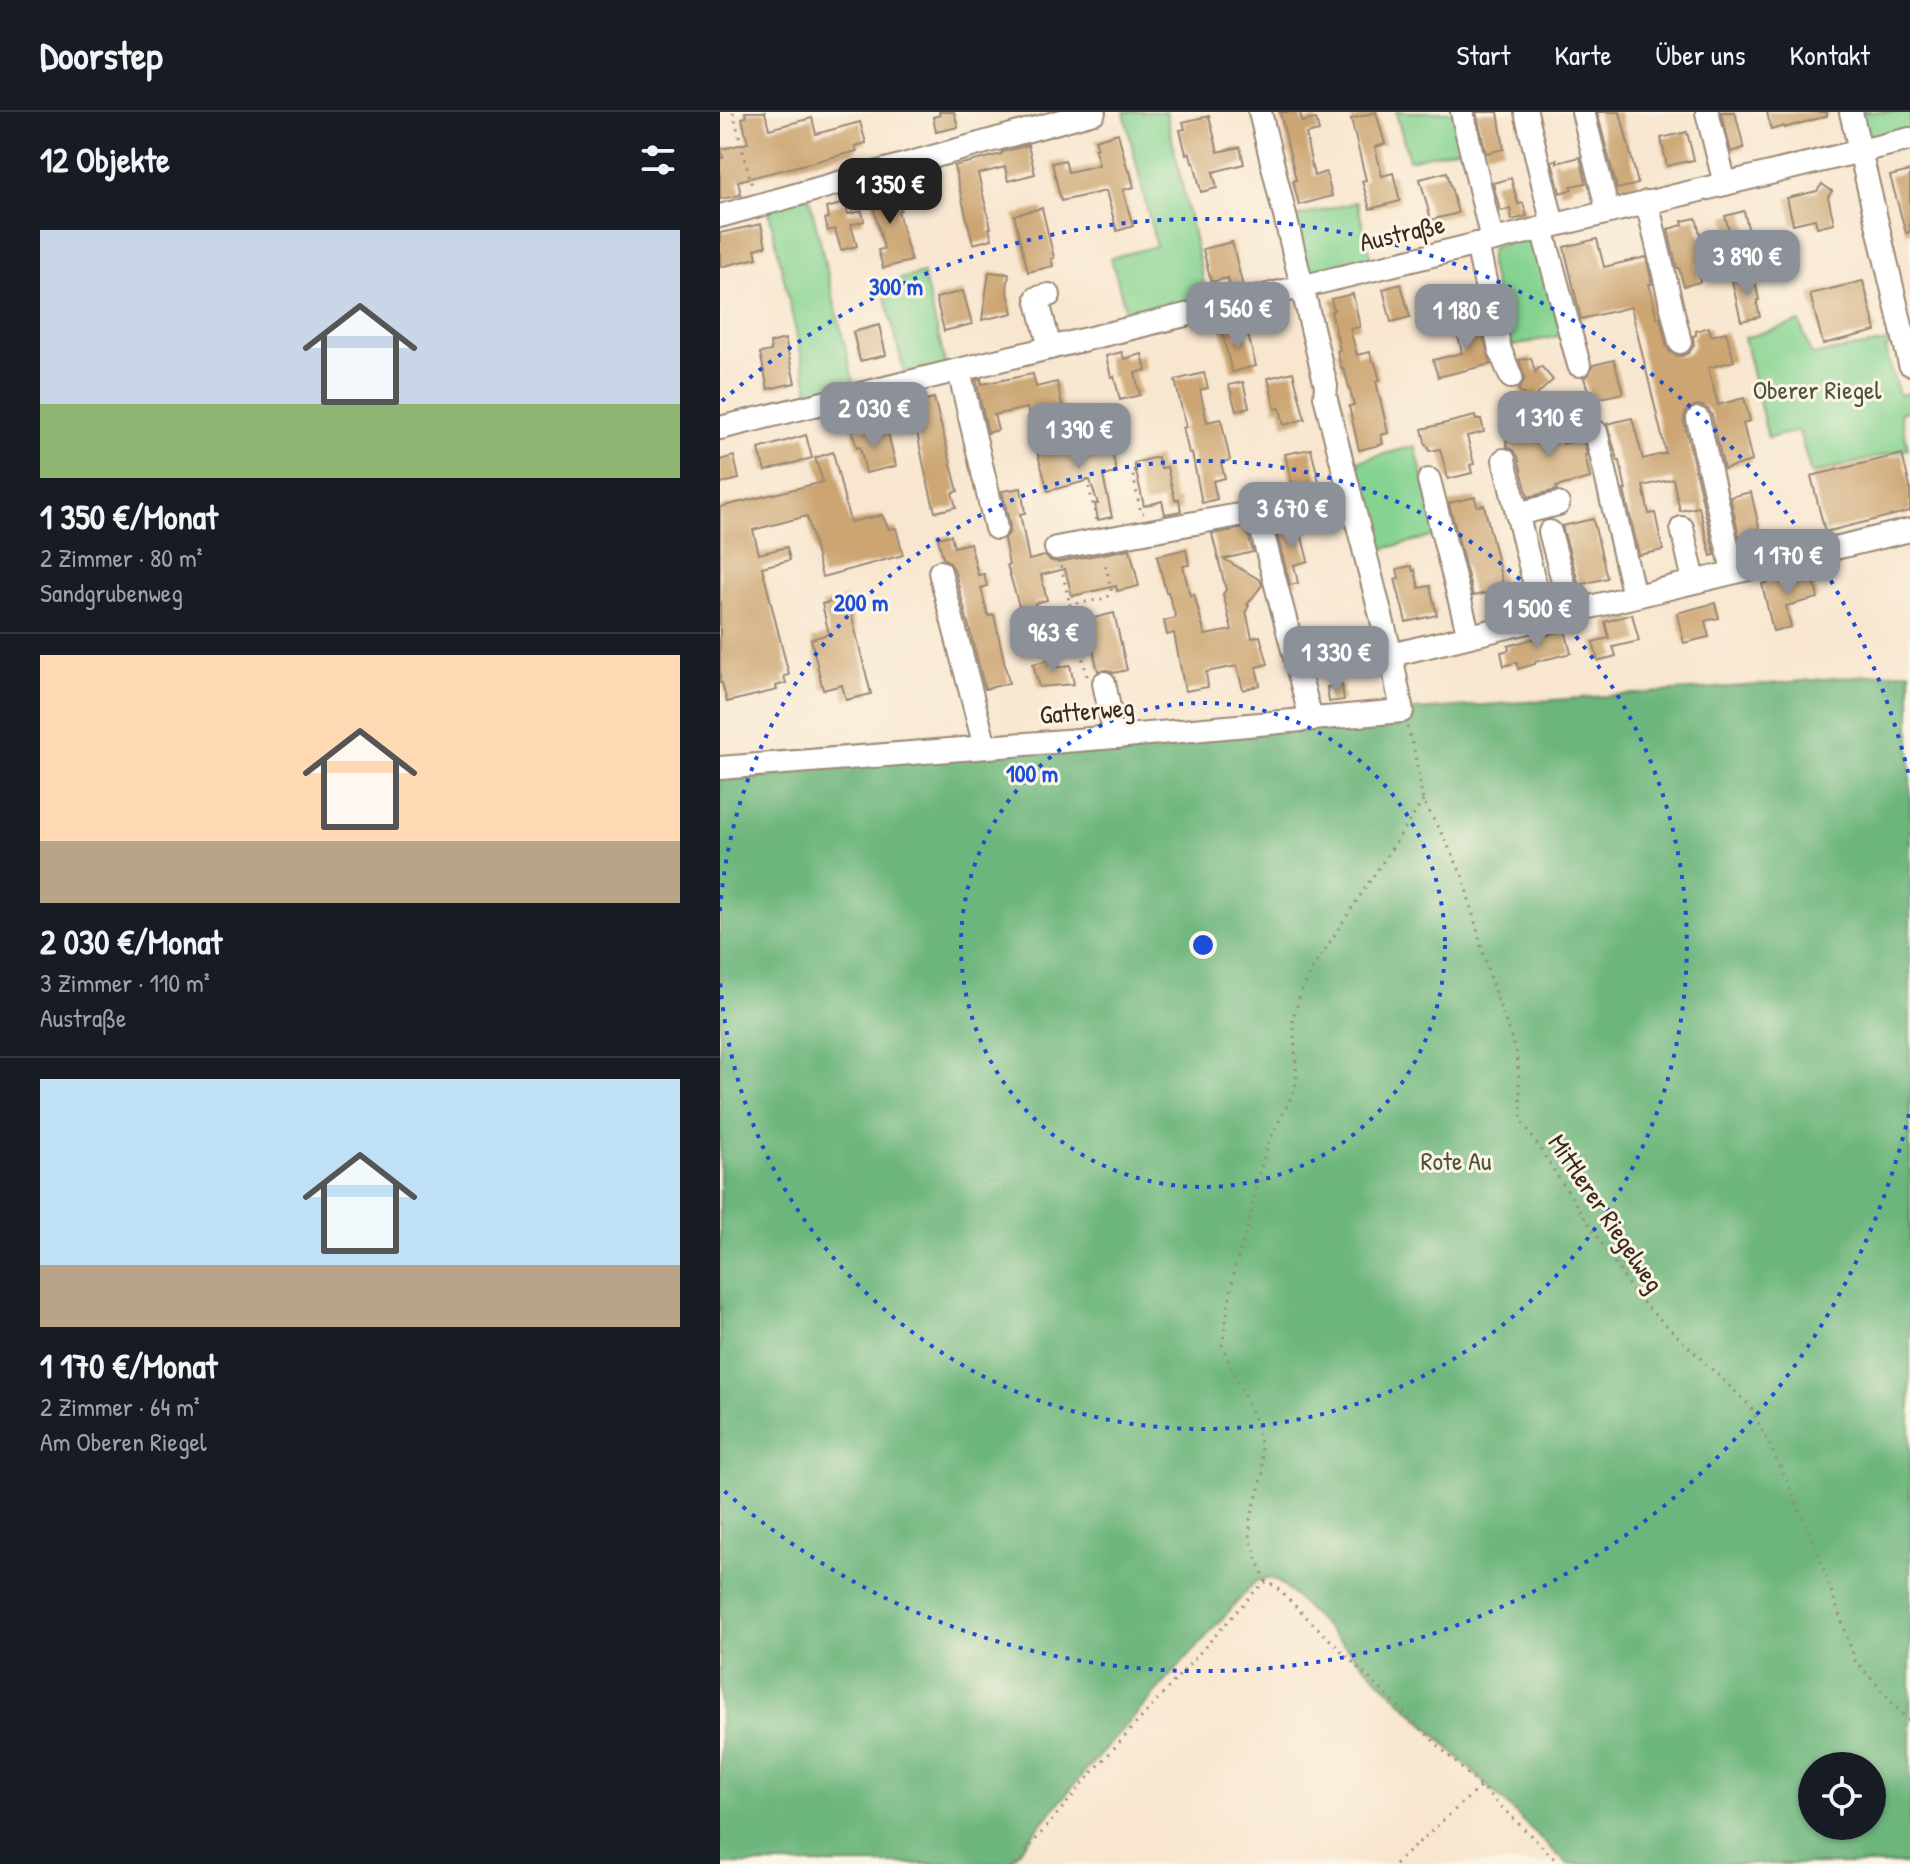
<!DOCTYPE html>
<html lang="de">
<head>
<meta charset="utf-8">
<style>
  :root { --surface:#171b24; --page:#20242c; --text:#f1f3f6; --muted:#9ea1a6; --line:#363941; --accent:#8c9099 }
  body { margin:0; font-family:"Patrick Hand",sans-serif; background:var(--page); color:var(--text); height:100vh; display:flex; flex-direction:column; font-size:30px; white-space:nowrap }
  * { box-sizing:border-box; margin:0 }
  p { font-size:26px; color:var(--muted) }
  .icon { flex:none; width:44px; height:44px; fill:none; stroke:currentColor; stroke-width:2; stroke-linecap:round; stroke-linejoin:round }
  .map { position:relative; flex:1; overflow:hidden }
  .drawer { display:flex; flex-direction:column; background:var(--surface); width:720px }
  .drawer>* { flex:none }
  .fabs { position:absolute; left:1078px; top:1640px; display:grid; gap:16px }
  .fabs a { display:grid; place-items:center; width:88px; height:88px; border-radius:50%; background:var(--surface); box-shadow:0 2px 6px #0004; font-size:40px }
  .price { position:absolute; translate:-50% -68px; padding:0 18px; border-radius:16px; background:var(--accent); color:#fff; font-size:26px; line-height:52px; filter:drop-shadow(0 2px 4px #0008) }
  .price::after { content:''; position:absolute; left:50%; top:48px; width:24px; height:18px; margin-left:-12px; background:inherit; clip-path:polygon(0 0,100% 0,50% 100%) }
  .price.active { background:#222; color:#fff }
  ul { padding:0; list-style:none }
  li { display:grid; align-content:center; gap:16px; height:424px; padding:0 40px }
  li+li { border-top:2px solid var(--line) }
  li span { display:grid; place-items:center; height:248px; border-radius:0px; color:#555 }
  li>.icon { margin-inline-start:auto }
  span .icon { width:144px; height:144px; fill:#fffc; stroke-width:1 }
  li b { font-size:34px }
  h2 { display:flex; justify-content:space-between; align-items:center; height:96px; padding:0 40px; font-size:34px }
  header { display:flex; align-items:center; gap:48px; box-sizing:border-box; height:112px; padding:0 40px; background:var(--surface); border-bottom:2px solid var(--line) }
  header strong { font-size:38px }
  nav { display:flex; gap:44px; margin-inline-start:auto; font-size:28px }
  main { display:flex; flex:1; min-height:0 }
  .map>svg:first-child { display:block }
</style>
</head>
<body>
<header>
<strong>Doorstep</strong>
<nav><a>Start</a><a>Karte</a><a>Über uns</a><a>Kontakt</a></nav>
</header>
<main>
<section class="drawer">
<h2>12 Objekte<svg class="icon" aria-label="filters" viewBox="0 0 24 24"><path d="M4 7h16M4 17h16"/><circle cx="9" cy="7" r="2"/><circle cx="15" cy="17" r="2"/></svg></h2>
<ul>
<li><span style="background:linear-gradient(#c9d6e8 70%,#8fb573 0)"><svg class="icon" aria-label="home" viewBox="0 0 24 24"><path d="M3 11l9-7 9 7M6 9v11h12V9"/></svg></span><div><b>1 350 €/Monat</b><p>2 Zimmer · 80 m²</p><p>Sandgrubenweg</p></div></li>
<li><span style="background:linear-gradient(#ffd9b3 75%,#b9a48a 0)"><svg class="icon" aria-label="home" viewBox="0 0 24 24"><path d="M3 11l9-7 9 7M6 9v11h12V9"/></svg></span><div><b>2 030 €/Monat</b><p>3 Zimmer · 110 m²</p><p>Austraße</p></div></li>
<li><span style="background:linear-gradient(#bfe0f5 75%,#b9a48a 0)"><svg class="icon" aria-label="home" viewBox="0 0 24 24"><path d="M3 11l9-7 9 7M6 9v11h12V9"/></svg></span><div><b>1 170 €/Monat</b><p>2 Zimmer · 64 m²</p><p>Am Oberen Riegel</p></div></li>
</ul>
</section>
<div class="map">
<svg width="1190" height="1752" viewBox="0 0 1190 1752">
  <rect width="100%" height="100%" fill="#fcf5e5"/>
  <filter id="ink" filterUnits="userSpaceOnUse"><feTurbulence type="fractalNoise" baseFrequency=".0125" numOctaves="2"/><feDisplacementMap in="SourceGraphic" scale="16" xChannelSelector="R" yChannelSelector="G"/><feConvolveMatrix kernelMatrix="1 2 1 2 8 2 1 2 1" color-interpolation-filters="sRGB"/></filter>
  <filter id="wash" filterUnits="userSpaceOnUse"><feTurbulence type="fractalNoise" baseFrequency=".006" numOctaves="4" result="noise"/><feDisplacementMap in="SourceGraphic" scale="32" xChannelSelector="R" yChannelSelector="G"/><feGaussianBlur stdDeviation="1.8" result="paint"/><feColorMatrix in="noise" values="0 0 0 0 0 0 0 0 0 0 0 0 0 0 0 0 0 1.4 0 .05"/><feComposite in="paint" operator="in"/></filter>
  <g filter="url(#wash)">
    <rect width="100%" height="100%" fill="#f8e6cf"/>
    <g fill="#85d391" stroke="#607e58" stroke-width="2">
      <polygon points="404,0 446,0 488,190 409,210 391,146 436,134"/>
      <polygon points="676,0 736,0 745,35 689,48"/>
      <polygon points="1139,0 1190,0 1190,21 1150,26 1144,19"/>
      <polygon points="89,84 135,276 91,288 48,95"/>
      <polygon points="637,90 652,150 595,163 590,160 586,155 575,105"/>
      <polygon points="820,123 847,222 788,235 770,153 770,141 773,135"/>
      <polygon points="203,161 226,254 185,264 162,172"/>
      <polygon points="1080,210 1091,243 1179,228 1165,237 1179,283 1190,281 1190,298 1180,301 1188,337 1091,362 1079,319 1048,326 1024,226"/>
      <polygon points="695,334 718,423 655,439 634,350"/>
    </g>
    <path fill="#6cb57b" stroke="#54704c" stroke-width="2" fill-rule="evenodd" d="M 1190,559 L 1190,1752 L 847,1752 L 572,1482 C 560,1471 552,1460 535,1470 L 368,1656 L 288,1752 L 0,1752 L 0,663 L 682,599 L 1049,572 ZM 1092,1654 L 1152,1654 L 1152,1714 L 1092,1714 Z"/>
    <g id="blocks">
      <g fill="#cca572">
        <polygon points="25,0 45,0 49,17 92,6 96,22 140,10 146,31 135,34 137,39 18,69 21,83 0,87 0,46 3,46 1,37 28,31 22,6 26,5"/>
        <polygon points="219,0 234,0 238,15 216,20 213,5 220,3"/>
        <polygon points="560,0 580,0 582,10 596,7 599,19 586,22 588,30 587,30 594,64 606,60 612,84 579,93 573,69 576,68"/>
        <polygon points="656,0 665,32 655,35 662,64 673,61 680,89 650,97 642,69 646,68 631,7"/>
        <polygon points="756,0 778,0 784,37 766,41"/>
        <polygon points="877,0 900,0 918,72 897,77"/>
        <polygon points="1001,0 1015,0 1024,36 1011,40"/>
        <polygon points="1047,0 1107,0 1107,4 1064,16 1064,14 1051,18"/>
        <polygon points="489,4 498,40 520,35 524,52 493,60 497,76 481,80 474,50 472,51 470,41 466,42 460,18 465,17 463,10"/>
        <polygon points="967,20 974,48 947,54 941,26"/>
        <polygon points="398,21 408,59 410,59 414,75 403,78 413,114 397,119 386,79 341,89 332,51 345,48 348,60 379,53 375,37 378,36 375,28"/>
        <polygon points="308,33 315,62 288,69 285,55 258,62 271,116 269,116 272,127 253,132 234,54 282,42 282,40"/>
        <polygon points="860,45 866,71 851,74 852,77 840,81 832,49 837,47 837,51"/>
        <polygon points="1190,59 1190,120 1186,121 1170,64"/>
        <polygon points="727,60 738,101 711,108 700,67"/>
        <polygon points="791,66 798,92 803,91 807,104 792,108 790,97 780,99 773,71"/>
        <polygon points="174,70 181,98 178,99 191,149 163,156 158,138 164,137 149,77"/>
        <polygon points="1102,72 1112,79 1108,85 1114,111 1097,115 1095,107 1073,112 1067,86 1097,79"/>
        <polygon points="125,91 128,102 142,99 144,109 131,113 137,134 121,138 115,117 108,119 105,107 108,106 106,96"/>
        <polygon points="322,96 334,146 331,147 333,154 308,160 294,103"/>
        <polygon points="1024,99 1030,125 1038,123 1046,156 1021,162 1005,104"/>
        <polygon points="976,106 987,150 976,152 980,170 964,174 959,156 957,156 948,117 963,113 962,109"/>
        <polygon points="41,112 46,134 35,137 37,146 0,155 0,121"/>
        <polygon points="877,127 884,155 926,145 932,172 929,172 937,206 940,205 946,233 950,240 957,244 962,244 969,241 974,233 973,224 976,223 976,219 989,215 991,224 1006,220 1014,249 988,256 998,293 1024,286 1030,309 1023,311 1032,349 1004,357 992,304 989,298 983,294 976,293 968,297 964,304 964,310 995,443 991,444 979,395 960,399 953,367 923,374 929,402 935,401 943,438 919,443 904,378 906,378 900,349 898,349 887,312 912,306 923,347 946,341 911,195 861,207 844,135"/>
        <polygon points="512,130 523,175 510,178 508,166 491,170 483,137"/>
        <polygon points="269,160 289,162 287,177 293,201 262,208"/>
        <polygon points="1034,164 1039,188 1037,188 1037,192 1040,205 1021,209 1012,169"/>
        <polygon points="1143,169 1156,219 1103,232 1090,182"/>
        <polygon points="681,172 690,205 671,210 663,177"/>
        <polygon points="243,179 252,212 224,219 216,186"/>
        <polygon points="633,182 640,215 630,217 637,243 650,240 652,248 655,251 660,268 656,269 668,321 661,323 663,332 639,338 629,294 634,293 624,257 622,258 617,239 620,238 611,199 614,198 611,187"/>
        <polygon points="759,209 771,252 718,265 713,248 742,241 736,215"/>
        <polygon points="514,212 517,226 528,223 536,254 512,260 501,216"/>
        <polygon points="159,213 166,243 140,249 133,220"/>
        <polygon points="65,227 75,271 48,277 40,241 51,239 50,231"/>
        <polygon points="402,240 404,247 422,242 426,258 415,261 420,283 400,288 394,264 391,265 386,244"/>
        <polygon points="811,246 815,260 821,254 833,268 809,290 798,277 802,273 805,266 799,248"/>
        <polygon points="894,248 903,281 871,288 864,266 869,262 873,253"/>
        <polygon points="573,260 585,307 564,313 560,296 555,297 548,266"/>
        <polygon points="484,261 488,276 480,278 487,310 501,307 510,348 501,351 505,366 493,369 497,387 482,391 472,341 469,341 463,316 466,315 455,268"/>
        <polygon points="313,262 316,275 337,270 345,306 332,309 331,303 310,308 307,296 274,303 278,318 268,321 256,268 261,267 262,272"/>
        <polygon points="523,270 529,295 516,299 509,273"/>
        <polygon points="214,286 238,379 232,381 236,395 215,400 204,355 197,320 199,320 192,291"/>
        <polygon points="755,304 756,308 761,307 764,320 747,324 754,352 750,353 752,361 728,367 720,337 709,339 708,334 706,334 702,317"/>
        <polygon points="837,310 843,332 863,327 867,342 865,343 870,366 836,375 837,378 808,385 798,345 793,338 787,335 786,329 809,323 807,316"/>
        <polygon points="153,314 155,324 168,321 176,354 146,361 140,335 137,336 132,319"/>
        <polygon points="86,323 92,346 45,359 39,337"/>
        <polygon points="350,330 353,342 390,333 397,361 383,364 392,405 378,408 375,392 378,392 370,368 328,379 317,339"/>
        <polygon points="591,337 600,374 579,378 577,372 572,373 565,342"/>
        <polygon points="113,340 130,410 162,403 169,417 176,416 183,443 102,465 87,404 33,418 39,442 67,435 70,448 42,455 69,563 64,564 66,571 56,574 57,578 7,590 2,571 0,571 0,395 103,370 95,346"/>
        <polygon points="1182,342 1190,375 1190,399 1105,420 1091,364"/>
        <polygon points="14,344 19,367 0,372 0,348"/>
        <polygon points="438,345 441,356 447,355 455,388 459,387 461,399 445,402 442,389 424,394 414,351"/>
        <polygon points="301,376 305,401 300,402 309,448 325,444 331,449 338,450 410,437 419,474 397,479 396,474 352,484 345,457 321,463 327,488 315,491 318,504 303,508 287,453 289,453 284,427 289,421 290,414 282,379"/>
        <polygon points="1031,380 1040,419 1030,422 1033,433 1022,436 1010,385"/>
        <polygon points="755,385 757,394 764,393 784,476 801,473 804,488 801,489 803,496 797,498 773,503 767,481 753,484 729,391"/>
        <polygon points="873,407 887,466 859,473 842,414"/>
        <polygon points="579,413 588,449 574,453 578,471 570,473 556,418"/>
        <polygon points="526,416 533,440 504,447 540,468 542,473 527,493 529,494 526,499 532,526 540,524 548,552 536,555 540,573 523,578 517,554 486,560 488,575 465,579 454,521 447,523 444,509 456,506 448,480 446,480 437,444 466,437 469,453 463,454 470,484 474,482 485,523 512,518 503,482 506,478 492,422"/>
        <polygon points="231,423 234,435 250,431 258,463 264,462 267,474 261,476 268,504 274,503 289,571 265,577 234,457 229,450 223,446 218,426"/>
        <polygon points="691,454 693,459 695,458 699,476 710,474 717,503 686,510 675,467 679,466 677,457"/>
        <polygon points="1092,460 1098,486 1066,494 1071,515 1053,519 1042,472"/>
        <polygon points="127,485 151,582 126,588 122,573 103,578 91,527 109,522 102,492"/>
        <polygon points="995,491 999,506 985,509 989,525 964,531 957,501"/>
        <polygon points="394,501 407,558 394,561 388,558 378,559 366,508"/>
        <polygon points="912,502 919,529 893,535 896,544 878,549 873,530 889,526 885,510"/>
        <polygon points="845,518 851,541 815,550 815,552 798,557 797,550 784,554 781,540 789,538 788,534"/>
        <polygon points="333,547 335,556 350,553 354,572 319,575 313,552"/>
        <polygon points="622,573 624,588 609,590 607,575"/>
      </g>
    </g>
  </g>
  <g filter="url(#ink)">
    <use href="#blocks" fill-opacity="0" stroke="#9a8876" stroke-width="2"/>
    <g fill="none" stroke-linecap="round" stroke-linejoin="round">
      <g stroke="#9a8876" stroke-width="26">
        <g id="minor">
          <polyline points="742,0 772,128"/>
          <polyline points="806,0 833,113"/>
          <polyline points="863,0 888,100"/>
          <polyline points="987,0 1005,72"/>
          <polyline points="1131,0 1190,252"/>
          <polyline points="927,90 960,230"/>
          <polyline points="0,104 374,0"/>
          <polyline points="822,116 859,253"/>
          <polyline points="757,132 780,238 791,265"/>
          <polyline points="329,183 317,186 330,236"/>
          <polyline points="239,258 276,416"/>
          <polyline points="978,307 1013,459"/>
          <polyline points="0,316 1190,27"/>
          <polyline points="876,320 914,484"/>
          <polyline points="784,348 823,506"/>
          <polyline points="709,368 749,524"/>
          <polyline points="537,400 591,607"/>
          <polyline points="797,402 838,392"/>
          <polyline points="962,416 974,469"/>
          <polyline points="830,420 851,499"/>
          <polyline points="336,436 630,383"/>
          <polyline points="220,460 265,635"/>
          <polyline points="671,543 1190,418"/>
          <polyline points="384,571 395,625"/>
          <polyline points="0,656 395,625 682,599 671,543 605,284 606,274 540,0"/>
        </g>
      </g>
      <g stroke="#9a8876" stroke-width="3" stroke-dasharray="2 6" stroke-linecap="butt">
        <polyline points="13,0 32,74"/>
        <polyline points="415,358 412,359 421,401 424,401"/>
        <polyline points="367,367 377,410"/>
        <polyline points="341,454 350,493"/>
        <polyline points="367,564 350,493 387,486 392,480 384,448"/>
        <polyline points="687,615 694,637 703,689 724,726 743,765 769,863 797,942 802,1009 915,1183 1030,1294 1067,1369 1099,1444 1135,1548 1190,1611"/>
        <polyline points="703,689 626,805 593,856 580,883 573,906 577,967 574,979 548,1032 538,1066 529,1111 515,1155 502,1234 536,1312 541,1338 543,1363 530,1408 530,1426 546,1470 555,1474 568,1487 840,1752"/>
        <polyline points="295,1752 372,1661 536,1478 546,1470"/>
        <polyline points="675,1752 760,1675"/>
      </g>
      <use href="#minor" stroke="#fff" stroke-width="22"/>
    </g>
  </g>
  <g fill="none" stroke="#1d4ed8" stroke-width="4" stroke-dasharray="4 8">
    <circle cx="483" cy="833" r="242"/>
    <path d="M0 799A484 484 0 1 1 0 867"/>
    <path d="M1189 1002A726 726 0 0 1 2 1377M2 289A726 726 0 0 1 1189 664"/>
  </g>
  <g text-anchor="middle" stroke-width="6" stroke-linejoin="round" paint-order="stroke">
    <g font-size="26" fill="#3b2a1e" stroke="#fcf5e5">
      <text transform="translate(682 121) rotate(-13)" y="9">Austraße</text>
      <text transform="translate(367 599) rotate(-5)" y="9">Gatterweg</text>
      <text transform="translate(886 1101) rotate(56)" y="9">Mittlerer Riegelweg</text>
    </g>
    <g font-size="26" fill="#4e543b" stroke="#fcf5e5">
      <text x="1097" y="287">Oberer Riegel</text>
      <text x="736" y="1058">Rote Au</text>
    </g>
  </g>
  <circle cx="483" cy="833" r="12" fill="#1d4ed8" stroke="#fcf5e5" stroke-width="4"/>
  <g font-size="24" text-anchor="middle" font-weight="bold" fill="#1d4ed8" stroke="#fcf5e5" stroke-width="6" stroke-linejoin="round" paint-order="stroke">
    <text x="176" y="183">300 m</text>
    <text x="141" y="499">200 m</text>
    <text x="312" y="670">100 m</text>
  </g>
</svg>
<div class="fabs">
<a><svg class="icon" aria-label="locate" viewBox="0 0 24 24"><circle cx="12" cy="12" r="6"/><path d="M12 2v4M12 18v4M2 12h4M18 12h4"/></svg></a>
</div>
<b class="price active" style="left:170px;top:114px">1 350 €</b>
<b class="price" style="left:1027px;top:186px">3 890 €</b>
<b class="price" style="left:518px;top:238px">1 560 €</b>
<b class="price" style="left:746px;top:240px">1 180 €</b>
<b class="price" style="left:154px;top:338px">2 030 €</b>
<b class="price" style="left:829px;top:347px">1 310 €</b>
<b class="price" style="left:359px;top:359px">1 390 €</b>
<b class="price" style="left:572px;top:438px">3 670 €</b>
<b class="price" style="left:1068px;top:485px">1 170 €</b>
<b class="price" style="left:817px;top:538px">1 500 €</b>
<b class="price" style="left:333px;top:562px">963 €</b>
<b class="price" style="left:616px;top:582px">1 330 €</b>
</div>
</main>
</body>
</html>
